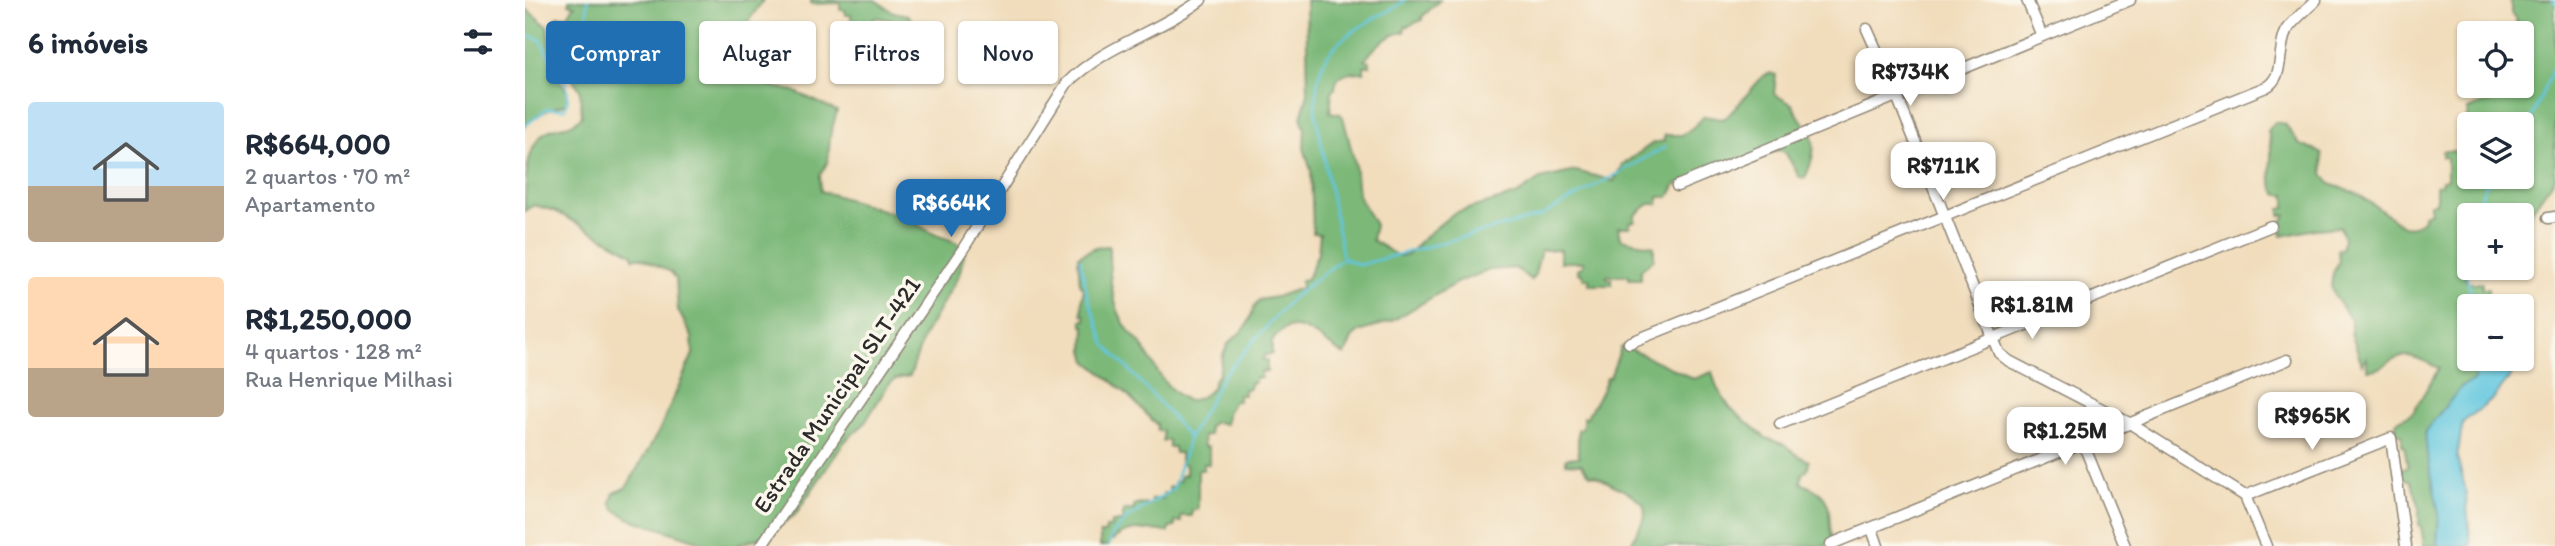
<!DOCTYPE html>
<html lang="pt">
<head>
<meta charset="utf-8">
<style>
  :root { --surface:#fff; --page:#f6f6f7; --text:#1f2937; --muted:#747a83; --accent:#1f6fb2 }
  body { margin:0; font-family:Itim,sans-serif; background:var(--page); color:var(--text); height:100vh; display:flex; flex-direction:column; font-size:26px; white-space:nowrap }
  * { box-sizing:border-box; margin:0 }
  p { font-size:23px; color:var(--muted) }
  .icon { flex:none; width:38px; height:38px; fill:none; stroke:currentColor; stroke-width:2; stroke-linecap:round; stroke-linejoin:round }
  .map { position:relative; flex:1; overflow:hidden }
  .details { display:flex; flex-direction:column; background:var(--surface); width:525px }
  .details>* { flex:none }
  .guide { position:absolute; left:21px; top:21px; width:665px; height:63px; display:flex; gap:14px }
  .controls { position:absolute; left:1932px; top:21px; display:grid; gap:14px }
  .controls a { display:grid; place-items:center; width:77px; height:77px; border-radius:7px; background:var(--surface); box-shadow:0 2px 5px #0004; font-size:35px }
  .price { position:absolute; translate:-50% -60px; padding:0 16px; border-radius:14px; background:#fff; color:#222; font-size:23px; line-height:46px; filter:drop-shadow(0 2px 4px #0008) }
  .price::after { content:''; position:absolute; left:50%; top:42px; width:21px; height:16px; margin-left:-10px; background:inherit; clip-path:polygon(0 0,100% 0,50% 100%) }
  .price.on { background:var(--accent); color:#fff }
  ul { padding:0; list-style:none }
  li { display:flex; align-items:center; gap:21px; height:175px; padding:0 28px }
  li span { display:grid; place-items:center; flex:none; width:196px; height:140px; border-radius:7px; color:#555 }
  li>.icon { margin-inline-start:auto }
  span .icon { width:84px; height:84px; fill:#fffc; stroke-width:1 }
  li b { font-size:30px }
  h2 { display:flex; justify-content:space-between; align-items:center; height:84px; padding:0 28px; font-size:30px }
  .chip { padding:0 24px; border-radius:7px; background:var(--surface); box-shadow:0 2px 5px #0004; font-size:24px; line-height:63px }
  .chip.on { background:var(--accent); color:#fff }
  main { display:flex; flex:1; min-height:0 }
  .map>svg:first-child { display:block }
</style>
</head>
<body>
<main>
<section class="details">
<h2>6 imóveis<svg class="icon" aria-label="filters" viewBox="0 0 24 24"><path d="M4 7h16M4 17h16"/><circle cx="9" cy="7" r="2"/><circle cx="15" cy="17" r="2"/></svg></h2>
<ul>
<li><span style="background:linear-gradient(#bfe0f5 60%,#b9a48a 0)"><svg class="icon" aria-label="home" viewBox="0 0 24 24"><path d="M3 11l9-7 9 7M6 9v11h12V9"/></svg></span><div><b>R$664,000</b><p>2 quartos · 70 m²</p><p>Apartamento</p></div></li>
<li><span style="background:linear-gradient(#ffd9b3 65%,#b9a48a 0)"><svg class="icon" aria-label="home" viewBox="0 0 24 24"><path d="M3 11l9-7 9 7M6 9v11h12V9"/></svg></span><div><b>R$1,250,000</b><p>4 quartos · 128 m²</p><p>Rua Henrique Milhasi</p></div></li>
</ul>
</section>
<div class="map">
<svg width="2030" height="546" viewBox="0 0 2030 546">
  <rect width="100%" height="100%" fill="#fbf7ec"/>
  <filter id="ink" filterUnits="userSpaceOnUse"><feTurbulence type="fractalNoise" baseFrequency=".0143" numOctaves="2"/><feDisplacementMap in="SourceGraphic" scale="14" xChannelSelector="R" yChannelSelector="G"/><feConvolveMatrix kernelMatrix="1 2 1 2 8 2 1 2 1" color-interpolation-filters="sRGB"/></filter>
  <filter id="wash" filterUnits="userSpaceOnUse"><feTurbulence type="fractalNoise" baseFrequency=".00686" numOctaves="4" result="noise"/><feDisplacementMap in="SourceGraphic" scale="28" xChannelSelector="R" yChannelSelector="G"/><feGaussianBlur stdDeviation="1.57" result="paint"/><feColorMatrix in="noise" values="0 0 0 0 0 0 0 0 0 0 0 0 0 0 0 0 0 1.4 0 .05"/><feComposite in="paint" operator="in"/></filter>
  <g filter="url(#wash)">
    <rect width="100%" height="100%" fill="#f1ddbc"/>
    <g fill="#7cb878" stroke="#547252" stroke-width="2" fill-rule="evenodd">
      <path d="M 44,0 L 238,0 L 223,22 L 221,29 L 228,59 L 243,63 L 239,78 L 240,85 L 269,91 L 312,111 L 305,136 L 303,161 L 295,176 L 296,191 L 377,216 L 409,234 L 431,242 L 440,251 L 434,275 L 399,336 L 385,376 L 371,379 L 363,385 L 339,424 L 320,441 L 270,515 L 239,536 L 210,546 L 188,546 L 103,518 L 89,509 L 86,502 L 89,493 L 100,488 L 104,483 L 134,431 L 168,354 L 167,337 L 153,310 L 151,279 L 146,272 L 117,258 L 108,258 L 108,254 L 30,211 L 9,205 L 0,211 C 0,187 0,142 23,131 C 38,124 45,129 57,116 L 55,90 L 44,73 L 36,51 L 33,50 L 33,39 L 35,38 L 37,22 L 32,22 L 33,16 L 42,16 L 50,5 L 44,4 Z"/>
      <polygon points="286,0 350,0 368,12 383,15 389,24 350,17 349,21 338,21 338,27 332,27 332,21 326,21 326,15 321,15 320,10 315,10 315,3 286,4"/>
      <path d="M 781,0 L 835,2 L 915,0 L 897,17 L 897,20 L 880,27 L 879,32 C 862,35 851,45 840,60 L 845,61 L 845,66 L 839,66 L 839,72 C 825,72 810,72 810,89 L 807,90 L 805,112 L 815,114 L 818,117 L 830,164 L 833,195 L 850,225 L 847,240 L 873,256 L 883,255 L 897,239 L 929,213 L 991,195 L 1015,179 L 1051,171 L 1089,181 L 1097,165 L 1128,143 L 1139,141 L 1139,135 L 1157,135 C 1165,130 1172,125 1179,116 L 1197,119 L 1202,117 L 1238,76 L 1246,73 L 1251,75 L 1249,94 L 1268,105 C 1272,116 1280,124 1286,134 C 1292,147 1286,166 1280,178 L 1275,178 L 1260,152 L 1254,150 L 1151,184 L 1144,197 L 1133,197 L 1133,204 L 1124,204 L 1110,215 L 1110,221 L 1105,222 L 1104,227 L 1093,227 L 1095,239 L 1129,246 L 1129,259 L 1116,270 L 1116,279 L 1104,279 L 1104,275 L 1082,276 L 1082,279 L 1087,279 L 1087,285 L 1064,285 L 1064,279 L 1058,279 L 1058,274 L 1053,273 L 1053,268 L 1058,267 L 1058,262 L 1035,262 L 1035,250 L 1016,250 L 1010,274 L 1006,280 L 990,268 L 965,270 L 933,282 L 867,321 L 834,332 L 827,338 L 820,355 C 797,343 769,307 747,342 L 747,354 L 740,355 L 737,360 L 742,360 L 742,372 L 736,372 L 736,378 L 730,378 L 730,383 L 725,383 L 724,389 L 719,389 L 719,395 L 713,395 L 713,401 L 709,401 L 702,413 L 701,424 L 689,422 L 684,426 L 684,435 L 678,436 L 679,447 L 684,447 L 684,464 L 679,464 L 678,470 L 673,470 L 673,510 L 667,510 L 667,516 L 656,516 L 656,522 L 650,522 L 650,527 L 644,528 L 644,532 C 621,529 598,525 582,546 L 575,546 L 575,533 L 580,533 L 581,528 L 586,527 L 586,522 L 598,522 L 598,510 L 609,510 L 609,505 L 626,504 L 627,499 L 638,499 L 638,493 L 644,493 L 644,487 L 649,487 L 650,481 L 655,481 L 655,476 L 661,475 L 661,465 L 655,464 L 655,453 L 650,453 L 649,447 L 644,447 L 644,441 L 638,441 L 638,431 L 632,430 L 632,425 L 600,392 L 562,361 L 559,350 L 560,326 L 557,326 L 557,320 L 561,320 L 560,315 L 557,314 C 557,307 556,298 559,289 L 555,283 L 553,256 L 571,247 L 584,246 C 584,274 586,307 604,331 C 608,336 614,341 618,347 C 632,369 638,388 663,401 C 677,398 688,393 690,378 L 693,377 L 698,355 L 703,344 L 722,326 L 729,308 L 734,300 L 751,297 L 776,288 L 776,280 L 782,279 L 793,253 L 795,234 L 788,233 L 786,171 L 779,148 L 780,128 L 776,117 L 783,93 Z"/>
      <path d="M 1986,0 L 2030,0 L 2030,178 L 1997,224 L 1997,215 L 1944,215 L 1944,243 L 1940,243 L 1940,248 L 1944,249 L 1944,255 L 1940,255 L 1940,278 L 1943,283 L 1957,283 L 1957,289 L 1963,289 L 1963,306 L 1944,306 L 1944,359 L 1975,359 L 1940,401 L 1918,546 L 1899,546 L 1896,526 L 1894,525 L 1894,505 L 1886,480 L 1877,479 L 1877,468 L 1883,467 L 1879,445 L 1877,445 L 1877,434 L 1871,433 L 1871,422 L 1888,412 L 1914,368 C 1902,363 1887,353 1874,357 C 1860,360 1861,370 1842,370 L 1842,357 L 1837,364 L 1826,333 L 1826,320 L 1810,296 L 1806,286 L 1808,273 L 1814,261 L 1813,249 L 1817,249 L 1819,238 L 1815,227 L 1790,229 L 1757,236 L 1756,224 L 1761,215 L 1755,215 L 1755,209 L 1761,208 L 1761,195 L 1753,195 C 1741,182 1747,164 1746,149 C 1746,143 1744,136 1743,131 L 1750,122 L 1760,124 L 1775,145 L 1789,149 L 1797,154 L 1798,174 L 1805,184 L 1833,194 L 1878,226 C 1888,228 1892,225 1899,219 L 1899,214 L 1905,212 L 1905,203 L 1911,203 L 1911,186 L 1916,185 L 1917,180 L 1922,179 L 1922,157 L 1917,157 L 1917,151 L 1933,151 L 1940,133 L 1943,110 L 1965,101 L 1978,86 L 1997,86 L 1997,62 L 2005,36 L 2000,30 L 1997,30 L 1996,24 L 1991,24 L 1991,19 L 1986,13 ZM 1944,124 L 1997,124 L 1997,177 L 1944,177 Z"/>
      <path d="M 0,8 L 22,26 L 29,73 L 43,92 L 42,104 C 25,108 11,114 0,127 Z"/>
      <path d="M 1099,346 L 1169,379 L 1187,372 L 1192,388 L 1205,408 L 1241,438 L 1260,445 L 1272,455 L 1284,461 L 1283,469 L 1277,474 L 1276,483 C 1282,486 1291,489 1296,494 C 1311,508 1299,533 1312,546 L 1105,546 L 1120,516 L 1119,505 L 1108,495 L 1069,475 L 1065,475 L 1056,464 L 1041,463 L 1041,458 L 1055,457 L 1053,452 L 1053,429 L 1057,429 L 1059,417 L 1062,417 C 1067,405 1080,391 1082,377 L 1085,377 L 1096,348 Z"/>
    </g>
    <polygon fill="#62c7df" stroke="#467985" stroke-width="2" points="1953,359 1989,359 1986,376 1968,399 1938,422 1932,457 1940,488 1946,546 1912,546 1914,514 1902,454 1900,431 1937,386 1949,380"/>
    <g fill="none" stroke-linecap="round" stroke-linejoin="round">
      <g stroke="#62c7df" stroke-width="2.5">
        <polyline points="2028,0 2030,3"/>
        <path d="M 0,34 L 16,40 C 25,66 52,81 40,109 L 22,109 L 0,126"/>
        <path d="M 31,66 C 41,57 41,60 51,55 C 63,49 61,14 63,0"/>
        <polyline points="1997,140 2030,64"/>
        <polyline points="1949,215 1960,186 1968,177"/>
        <path d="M 1944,229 C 1933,261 1943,276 1949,306"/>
        <path d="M 818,258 L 790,109 C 792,61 801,47 843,22 C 855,14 869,10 880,0"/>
        <polyline points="555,259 562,295 580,344 643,412 663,437"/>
        <polyline points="584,546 587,534 603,518 648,489 664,438 698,376 766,299 818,258 834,265 1016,216 1140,147"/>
      </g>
    </g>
  </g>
  <g filter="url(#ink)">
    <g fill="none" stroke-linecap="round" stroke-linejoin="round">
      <g stroke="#8e8474" stroke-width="13">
        <g id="minor">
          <polyline points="1502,0 1517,36"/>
          <polyline points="1342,29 1372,96 1474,353 1484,361 1606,424 1720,496 1741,546"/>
          <polyline points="1152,186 1605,0"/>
          <polyline points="2023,218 2030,217"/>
          <path d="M 1104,343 L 1741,87 C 1760,77 1752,50 1761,32 C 1767,20 1782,10 1791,0"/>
          <polyline points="1255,424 1746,226"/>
          <polyline points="1558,443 1600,546"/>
          <polyline points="1720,496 1866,438 1881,546"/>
          <polyline points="1347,529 1353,546"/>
          <polyline points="1306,544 1762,360"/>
          <path d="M 236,546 L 438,249 L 542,83 C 580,45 634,32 676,0"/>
        </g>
      </g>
      <use href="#minor" stroke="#fff" stroke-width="10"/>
    </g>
  </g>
  <g text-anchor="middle" stroke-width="7" stroke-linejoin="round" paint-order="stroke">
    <g font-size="24" fill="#2b2b2b" stroke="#fbf7ec">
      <text transform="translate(312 395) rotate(-56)" y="8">Estrada Municipal SLT-421</text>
    </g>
  </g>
</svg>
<div class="controls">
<a><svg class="icon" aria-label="locate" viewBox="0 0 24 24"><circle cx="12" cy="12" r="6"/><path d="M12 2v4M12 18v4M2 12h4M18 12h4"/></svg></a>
<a><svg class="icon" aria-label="layers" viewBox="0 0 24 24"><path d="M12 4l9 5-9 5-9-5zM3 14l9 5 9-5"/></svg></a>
<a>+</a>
<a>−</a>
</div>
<b class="price" style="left:1385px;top:108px">R$734K</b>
<b class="price" style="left:1418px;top:202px">R$711K</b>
<b class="price on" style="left:426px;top:239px">R$664K</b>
<b class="price" style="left:1507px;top:341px">R$1.81M</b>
<b class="price" style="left:1787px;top:452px">R$965K</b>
<b class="price" style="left:1540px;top:467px">R$1.25M</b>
<div class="guide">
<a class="chip on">Comprar</a>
<a class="chip">Alugar</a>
<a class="chip">Filtros</a>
<a class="chip">Novo</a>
</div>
</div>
</main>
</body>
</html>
